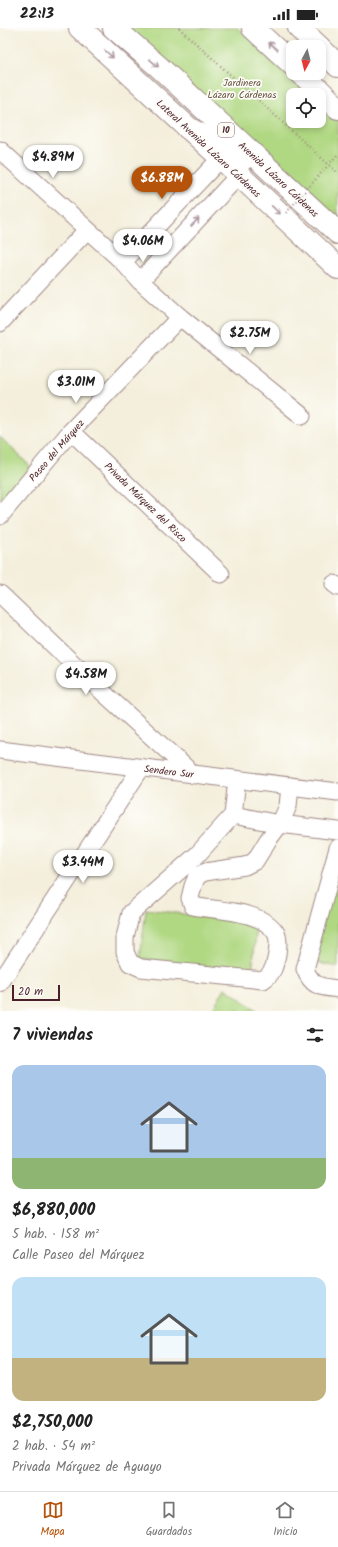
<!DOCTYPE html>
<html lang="es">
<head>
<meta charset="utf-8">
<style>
  :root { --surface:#fff; --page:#f6f6f6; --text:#222; --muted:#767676; --line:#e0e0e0; --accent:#b45309 }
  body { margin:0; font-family:Kalam,sans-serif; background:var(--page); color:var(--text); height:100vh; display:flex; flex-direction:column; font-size:15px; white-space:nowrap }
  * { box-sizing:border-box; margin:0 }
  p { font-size:13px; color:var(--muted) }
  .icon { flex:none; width:22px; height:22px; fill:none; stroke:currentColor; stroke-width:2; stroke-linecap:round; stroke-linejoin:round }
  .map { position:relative; height:983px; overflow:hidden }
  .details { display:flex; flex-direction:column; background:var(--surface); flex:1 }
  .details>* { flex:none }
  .needle { width:26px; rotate:187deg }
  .tools { position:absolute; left:286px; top:12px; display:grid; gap:8px }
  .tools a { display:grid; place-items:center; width:40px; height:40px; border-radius:8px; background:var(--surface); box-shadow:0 2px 6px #0003; font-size:20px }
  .scale { position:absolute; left:12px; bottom:10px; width:48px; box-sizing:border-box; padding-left:4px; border:2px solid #4a1f2b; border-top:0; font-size:11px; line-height:14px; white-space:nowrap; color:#4a1f2b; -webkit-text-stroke:3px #fdfcf7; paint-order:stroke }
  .price { position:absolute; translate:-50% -34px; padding:0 9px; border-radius:14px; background:#fff; color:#222; font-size:13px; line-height:26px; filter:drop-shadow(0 1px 2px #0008) }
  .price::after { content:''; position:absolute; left:50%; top:24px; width:12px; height:9px; margin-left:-6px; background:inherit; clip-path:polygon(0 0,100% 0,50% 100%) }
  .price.active { background:var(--accent); color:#fff }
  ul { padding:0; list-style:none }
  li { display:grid; align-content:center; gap:8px; height:212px; padding:0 12px }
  li span { display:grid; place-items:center; height:124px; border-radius:12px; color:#555 }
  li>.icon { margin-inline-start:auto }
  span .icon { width:72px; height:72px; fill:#fffc; stroke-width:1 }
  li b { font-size:17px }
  h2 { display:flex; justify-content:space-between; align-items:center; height:48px; padding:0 12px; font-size:17px }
  .status { display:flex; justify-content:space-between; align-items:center; height:28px; padding:0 20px; background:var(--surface); direction:ltr }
  .status svg { height:11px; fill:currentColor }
  .tab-bar { display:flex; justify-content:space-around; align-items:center; height:56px; border-top:1px solid var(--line); background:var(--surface); font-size:11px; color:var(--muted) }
  .tab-bar a { display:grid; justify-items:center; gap:2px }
  .tab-bar .active { color:var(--accent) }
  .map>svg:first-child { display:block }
</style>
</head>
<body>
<div class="status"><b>22:13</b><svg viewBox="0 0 49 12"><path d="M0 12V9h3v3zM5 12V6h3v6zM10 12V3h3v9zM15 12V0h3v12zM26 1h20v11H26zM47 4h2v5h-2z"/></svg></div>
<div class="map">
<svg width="338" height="983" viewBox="0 0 338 983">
  <rect width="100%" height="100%" fill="#fdfcf7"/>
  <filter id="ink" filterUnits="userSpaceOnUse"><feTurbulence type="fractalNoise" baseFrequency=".025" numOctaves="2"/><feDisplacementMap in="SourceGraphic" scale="8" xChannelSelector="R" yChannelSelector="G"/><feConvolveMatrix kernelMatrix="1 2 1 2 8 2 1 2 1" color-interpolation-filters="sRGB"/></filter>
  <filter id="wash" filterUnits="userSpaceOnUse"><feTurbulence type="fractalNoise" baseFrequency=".012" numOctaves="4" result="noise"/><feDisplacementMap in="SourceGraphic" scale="16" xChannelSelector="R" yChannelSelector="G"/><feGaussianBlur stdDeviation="0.9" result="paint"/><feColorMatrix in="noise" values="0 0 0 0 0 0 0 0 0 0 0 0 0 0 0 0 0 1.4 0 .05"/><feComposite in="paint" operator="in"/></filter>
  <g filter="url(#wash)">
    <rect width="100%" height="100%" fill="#f4efdc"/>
    <g fill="#b0d882" stroke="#7d7c56">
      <polygon points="118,0 238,0 312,67 293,67 293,93 319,93 319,73 338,91 338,209"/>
      <polygon points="0,409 31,439 0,471"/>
      <polygon points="338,826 338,939 313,934"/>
      <polygon points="146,881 257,896 252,944 140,931"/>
      <polygon points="225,960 258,983 217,983 213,980"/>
    </g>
  </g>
  <g filter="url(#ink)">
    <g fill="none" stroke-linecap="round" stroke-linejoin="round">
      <g stroke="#9f8784" stroke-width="19">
        <g id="minor">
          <polyline points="0,122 123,234 140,253 180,289 302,388"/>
          <polyline points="123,234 221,130"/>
          <polyline points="140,253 239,147"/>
          <polyline points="0,295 87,202"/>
          <polyline points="71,403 221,546"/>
          <polyline points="0,488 71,403 180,289"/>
          <polyline points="334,556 338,559"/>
          <polyline points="0,566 107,668 194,747"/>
          <polyline points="0,722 338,764"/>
          <path d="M 290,758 L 288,778 L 280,796 L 233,787 L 197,827 L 131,885 L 125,909 L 125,924 L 130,935 L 141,940 L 263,952 C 273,946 275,937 277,926 C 278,920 279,911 276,905 C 262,882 217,883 193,878 L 190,870 L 193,858 L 197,848 L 205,844 L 245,838 L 255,833 L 268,812 L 280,796 L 338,803"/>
          <polyline points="233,787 237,752"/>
          <path d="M 338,820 L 305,941 C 312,959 321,959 338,961"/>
          <polyline points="0,955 141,740"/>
        </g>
      </g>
      <g stroke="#9f8784" stroke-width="24">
        <g id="major">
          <polyline points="80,0 221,130 338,240"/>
          <polyline points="299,0 319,19"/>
          <polyline points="319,19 338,38"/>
        </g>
      </g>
      <g stroke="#9f8784" stroke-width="24">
        <g id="highway">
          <polyline points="114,0 159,39 338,205"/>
          <polyline points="253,0 293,37"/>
          <polyline points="301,45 338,80"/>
          <polyline points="188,100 245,130"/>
        </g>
      </g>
      <polyline stroke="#9f8784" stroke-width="2.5" stroke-dasharray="1 3" stroke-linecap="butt" points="179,0 338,145"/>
      <use href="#minor" stroke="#fff" stroke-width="17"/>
      <use href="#major" stroke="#fff" stroke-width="22"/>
      <use href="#highway" stroke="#fff" stroke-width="22"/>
      <polyline stroke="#9f8784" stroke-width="2.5" stroke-dasharray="1 3" stroke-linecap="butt" points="286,185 338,126"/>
    </g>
    <defs><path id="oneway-shaft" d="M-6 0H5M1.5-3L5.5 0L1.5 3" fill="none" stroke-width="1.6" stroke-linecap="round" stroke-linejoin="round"/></defs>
    <g stroke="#ae9aa0">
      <use href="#oneway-shaft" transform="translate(273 18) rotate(-136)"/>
      <use href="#oneway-shaft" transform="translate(109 26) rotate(42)"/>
      <use href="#oneway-shaft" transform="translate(154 35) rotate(41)"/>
      <use href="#oneway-shaft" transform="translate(276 182) rotate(44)"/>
      <use href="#oneway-shaft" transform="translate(195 194) rotate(-47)"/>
    </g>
  </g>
  <g text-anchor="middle" stroke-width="3.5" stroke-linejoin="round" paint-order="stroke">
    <rect fill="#fdfcf7" stroke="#806168" stroke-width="1" x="218" y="95" width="16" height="14" rx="3"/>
    <g font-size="9" font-weight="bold" fill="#4a1f2b">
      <text x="226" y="105">10</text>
    </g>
    <g font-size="10" fill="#695645" stroke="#fdfcf7">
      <text x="242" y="58">Jardinera<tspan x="242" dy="12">Lázaro Cárdenas</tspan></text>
    </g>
    <g font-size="10" fill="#4a1f2b" stroke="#fdfcf7">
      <text transform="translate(209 120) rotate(43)" y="4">Lateral Avenida Lázaro Cárdenas</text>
      <text transform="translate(279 151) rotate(43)" y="4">Avenida Lázaro Cárdenas</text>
      <text transform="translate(56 422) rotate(-49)" y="4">Paseo del Márquez</text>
      <text transform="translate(146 474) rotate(44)" y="4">Privada Márquez del Risco</text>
      <text transform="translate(169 743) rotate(7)" y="4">Sendero Sur</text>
    </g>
  </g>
</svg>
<div class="tools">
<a><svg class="needle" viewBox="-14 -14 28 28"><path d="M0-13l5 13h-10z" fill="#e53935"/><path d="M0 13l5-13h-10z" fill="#767676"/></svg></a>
<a><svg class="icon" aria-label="locate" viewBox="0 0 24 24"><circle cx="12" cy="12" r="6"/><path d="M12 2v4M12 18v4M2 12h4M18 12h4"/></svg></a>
</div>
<div class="scale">20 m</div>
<b class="price" style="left:53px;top:151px">$4.89M</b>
<b class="price active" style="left:162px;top:172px">$6.88M</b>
<b class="price" style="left:143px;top:235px">$4.06M</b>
<b class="price" style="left:250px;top:327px">$2.75M</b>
<b class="price" style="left:76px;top:376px">$3.01M</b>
<b class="price" style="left:86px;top:668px">$4.58M</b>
<b class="price" style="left:83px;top:856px">$3.44M</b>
</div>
<section class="details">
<h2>7 viviendas<svg class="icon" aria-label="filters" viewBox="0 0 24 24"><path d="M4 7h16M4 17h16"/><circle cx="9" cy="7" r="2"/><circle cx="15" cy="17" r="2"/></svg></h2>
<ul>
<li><span style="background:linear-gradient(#a9c7e8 75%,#8fb573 0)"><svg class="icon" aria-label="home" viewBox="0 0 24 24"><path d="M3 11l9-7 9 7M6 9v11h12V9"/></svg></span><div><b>$6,880,000</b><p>5 hab. · 158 m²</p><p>Calle Paseo del Márquez</p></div></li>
<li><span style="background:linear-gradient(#bfe0f5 65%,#c2b280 0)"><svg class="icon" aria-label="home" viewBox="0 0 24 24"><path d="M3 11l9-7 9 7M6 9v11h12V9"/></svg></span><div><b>$2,750,000</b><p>2 hab. · 54 m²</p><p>Privada Márquez de Aguayo</p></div></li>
</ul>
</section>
<nav class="tab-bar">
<a class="active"><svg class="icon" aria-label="map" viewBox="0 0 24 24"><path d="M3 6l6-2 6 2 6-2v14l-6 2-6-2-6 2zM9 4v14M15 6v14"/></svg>Mapa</a>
<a><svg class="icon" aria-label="saved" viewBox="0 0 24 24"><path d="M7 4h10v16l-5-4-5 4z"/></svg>Guardados</a>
<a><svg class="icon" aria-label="home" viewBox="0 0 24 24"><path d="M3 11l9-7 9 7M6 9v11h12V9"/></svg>Inicio</a>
</nav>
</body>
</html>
